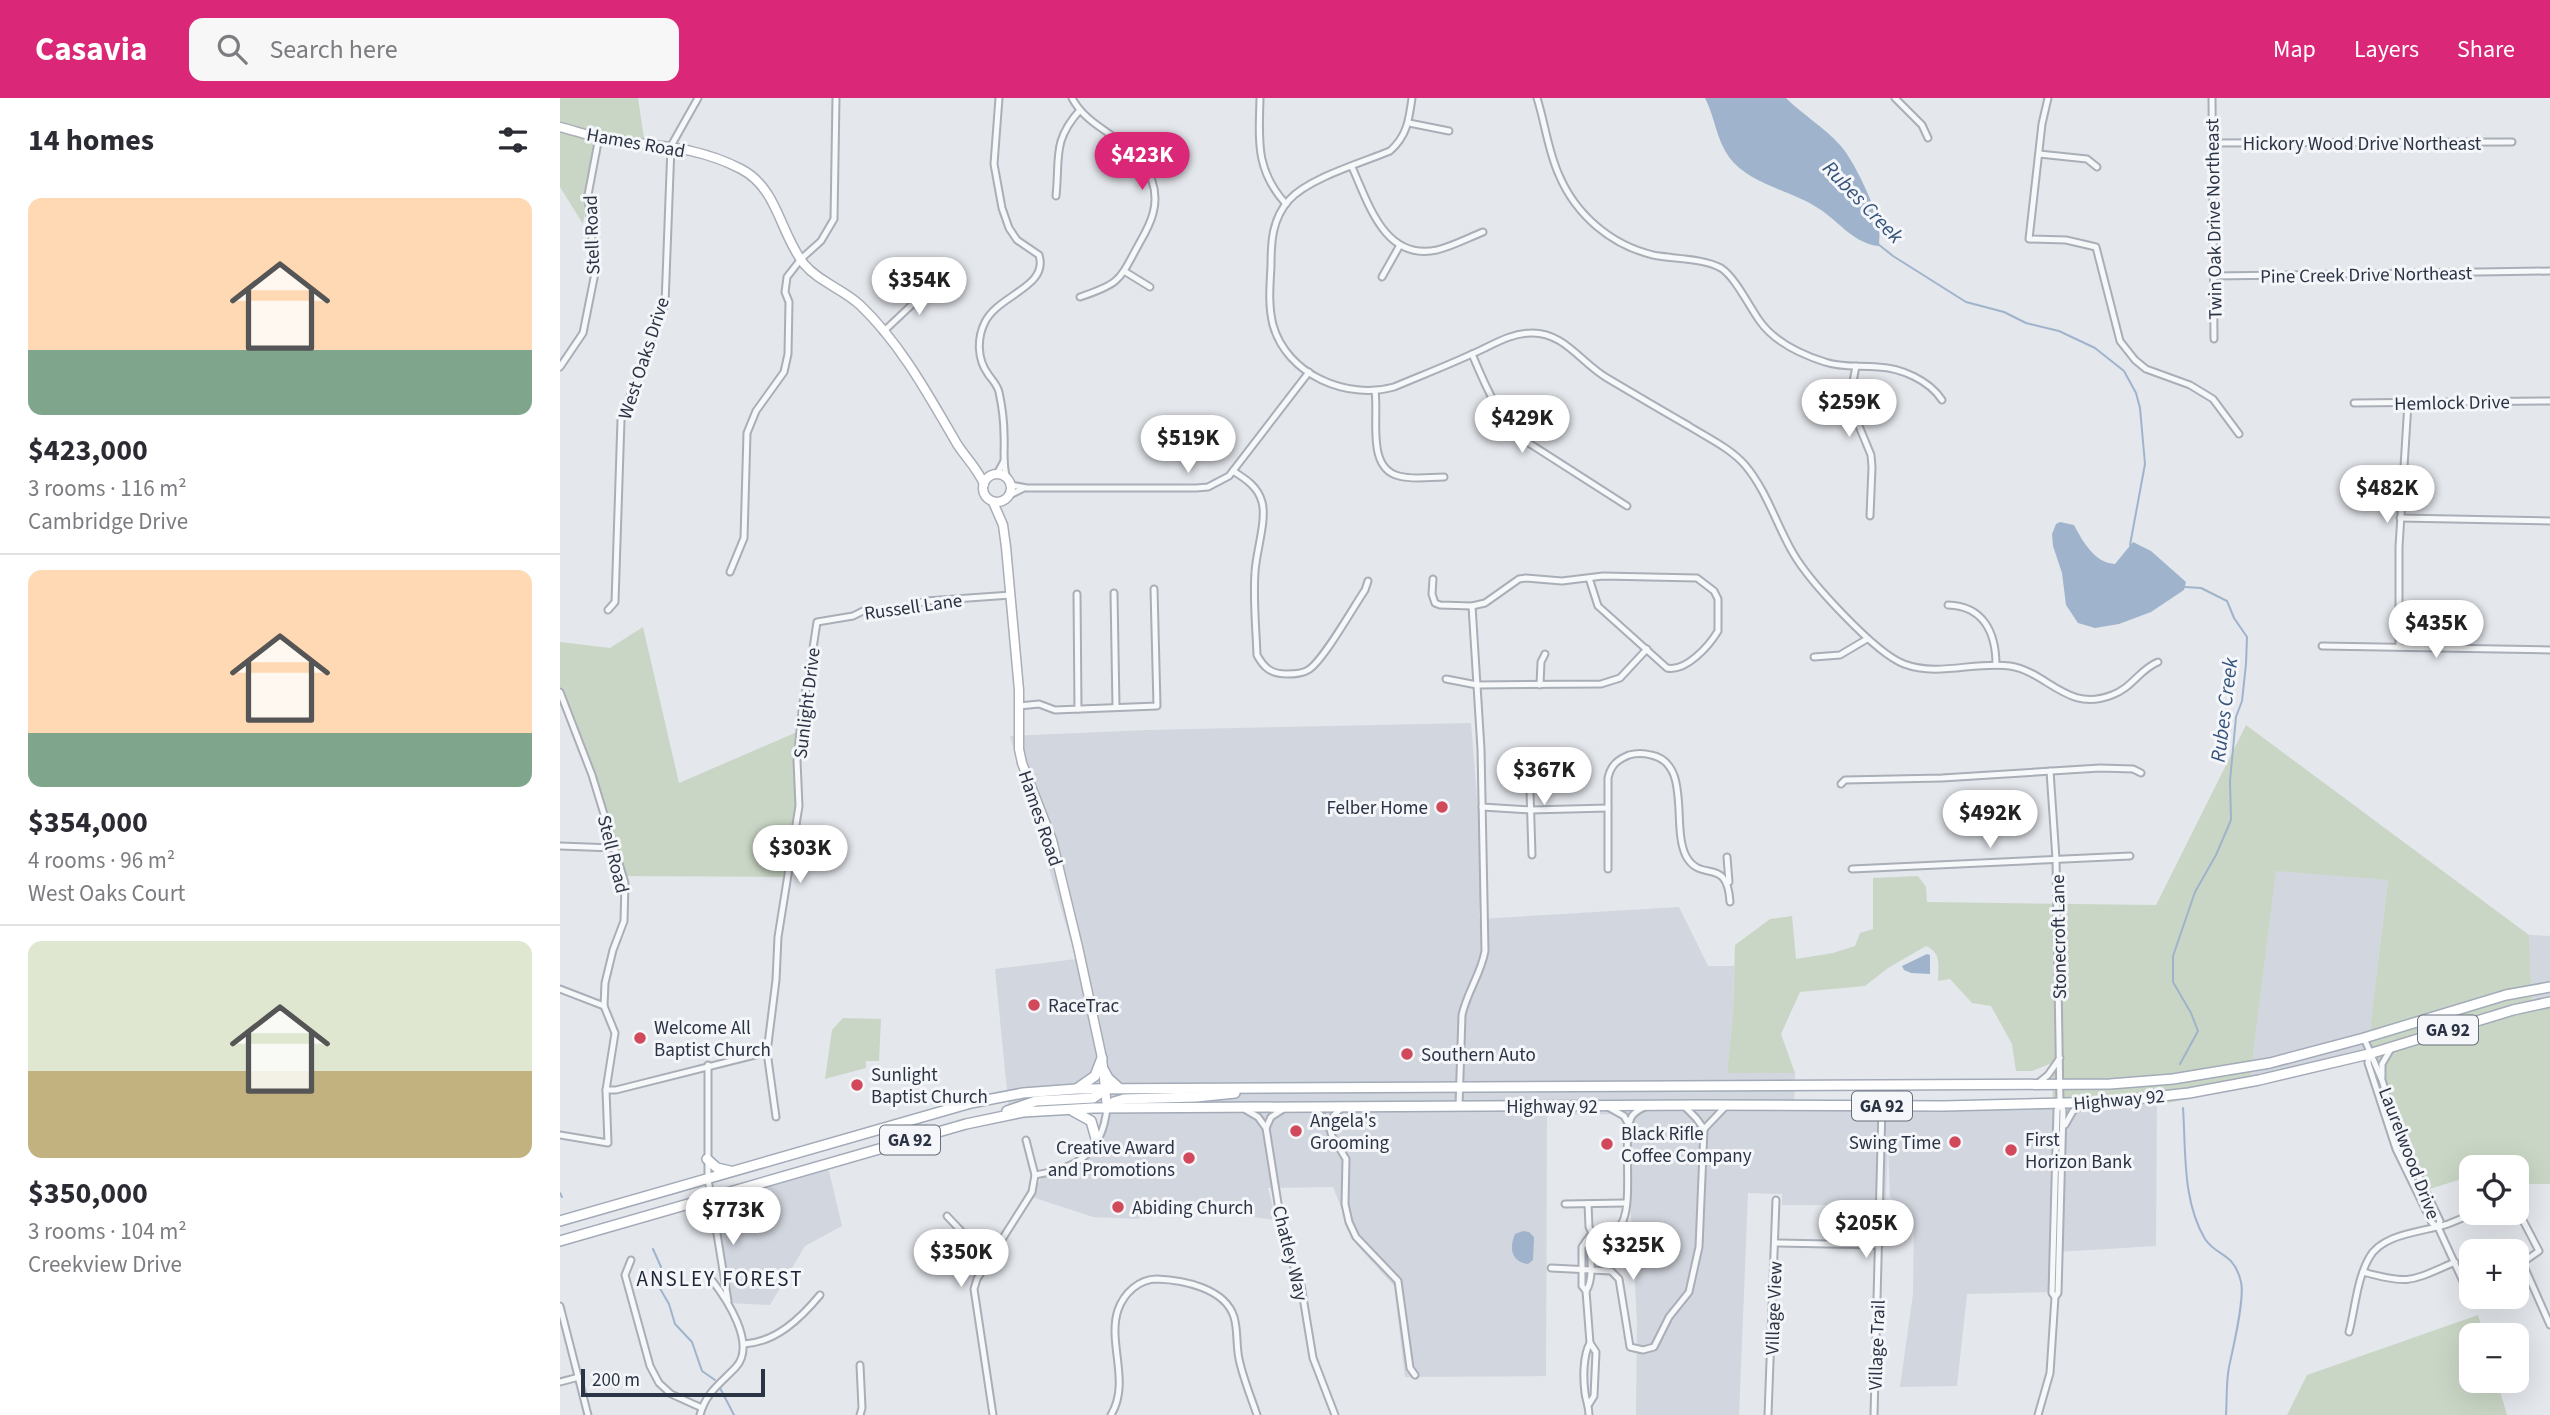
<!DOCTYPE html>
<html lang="en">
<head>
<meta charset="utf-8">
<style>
  :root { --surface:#fff; --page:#f7f7f7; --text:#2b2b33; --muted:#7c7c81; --line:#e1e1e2; --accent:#db2777 }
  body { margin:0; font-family:"Source Sans 3",sans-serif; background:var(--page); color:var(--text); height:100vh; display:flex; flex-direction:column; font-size:26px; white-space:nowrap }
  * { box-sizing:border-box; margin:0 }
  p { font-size:23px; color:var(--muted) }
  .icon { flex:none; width:38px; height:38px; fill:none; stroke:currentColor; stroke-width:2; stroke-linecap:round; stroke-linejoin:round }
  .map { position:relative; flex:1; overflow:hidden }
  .sheet { display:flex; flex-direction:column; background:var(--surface); width:560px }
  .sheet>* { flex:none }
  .tools { position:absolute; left:1899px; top:1057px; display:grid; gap:14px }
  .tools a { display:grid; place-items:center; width:70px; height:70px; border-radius:14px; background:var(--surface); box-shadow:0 7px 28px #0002; font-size:35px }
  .scale { position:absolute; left:21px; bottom:18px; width:184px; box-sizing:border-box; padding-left:7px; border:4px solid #2b3445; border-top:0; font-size:19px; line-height:24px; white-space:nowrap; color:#2b3445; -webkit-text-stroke:5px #f4f6f9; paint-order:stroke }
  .price { position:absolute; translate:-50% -60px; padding:0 16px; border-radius:24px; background:#fff; color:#222; font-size:23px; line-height:46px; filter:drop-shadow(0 2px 4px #0008) }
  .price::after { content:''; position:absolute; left:50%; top:42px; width:21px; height:16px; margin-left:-10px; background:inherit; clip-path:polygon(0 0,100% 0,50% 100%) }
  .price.active { background:var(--accent); color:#fff }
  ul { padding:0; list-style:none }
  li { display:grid; align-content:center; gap:14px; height:371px; padding:0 28px }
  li+li { border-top:2px solid var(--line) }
  li span { display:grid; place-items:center; height:217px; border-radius:14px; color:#555 }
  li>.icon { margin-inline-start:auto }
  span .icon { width:126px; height:126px; fill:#fffc; stroke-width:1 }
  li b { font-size:30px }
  h2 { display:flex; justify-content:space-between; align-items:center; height:84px; padding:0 28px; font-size:30px }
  header { display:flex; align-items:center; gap:42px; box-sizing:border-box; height:98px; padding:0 35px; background:var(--accent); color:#fff }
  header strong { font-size:33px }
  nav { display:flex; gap:38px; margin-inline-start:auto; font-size:24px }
  .search { width:490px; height:63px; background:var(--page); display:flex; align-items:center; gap:18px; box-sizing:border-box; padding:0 24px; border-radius:14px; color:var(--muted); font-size:26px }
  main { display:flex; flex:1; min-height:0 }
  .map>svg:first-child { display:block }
</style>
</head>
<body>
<header>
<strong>Casavia</strong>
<div class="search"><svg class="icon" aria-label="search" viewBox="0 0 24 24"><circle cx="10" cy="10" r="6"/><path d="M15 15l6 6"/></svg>Search here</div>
<nav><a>Map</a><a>Layers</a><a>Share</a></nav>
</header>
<main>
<section class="sheet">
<h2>14 homes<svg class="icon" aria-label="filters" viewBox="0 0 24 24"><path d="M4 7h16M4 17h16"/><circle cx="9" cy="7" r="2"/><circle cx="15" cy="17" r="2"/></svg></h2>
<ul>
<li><span style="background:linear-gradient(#ffd9b3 70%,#7fa58c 0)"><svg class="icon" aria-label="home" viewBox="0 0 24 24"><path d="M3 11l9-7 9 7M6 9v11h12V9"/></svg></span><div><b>$423,000</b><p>3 rooms · 116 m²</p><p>Cambridge Drive</p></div></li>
<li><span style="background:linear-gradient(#ffd9b3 75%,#7fa58c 0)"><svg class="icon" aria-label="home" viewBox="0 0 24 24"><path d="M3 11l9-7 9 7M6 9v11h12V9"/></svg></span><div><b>$354,000</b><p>4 rooms · 96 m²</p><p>West Oaks Court</p></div></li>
<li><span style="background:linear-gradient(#dfe7d0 60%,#c2b280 0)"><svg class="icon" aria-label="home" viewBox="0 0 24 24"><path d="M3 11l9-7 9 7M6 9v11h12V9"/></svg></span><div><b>$350,000</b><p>3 rooms · 104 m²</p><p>Creekview Drive</p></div></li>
</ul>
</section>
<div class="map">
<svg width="1990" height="1317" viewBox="0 0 1990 1317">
  <rect width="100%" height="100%" fill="#e4e7ec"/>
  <g fill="#d2d6de">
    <polygon points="911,625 922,761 919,821 1119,809 1148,868 1174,868 1173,916 1167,975 1235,975 1234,1009 1597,1007 1596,1148 1496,1154 1496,1194 1407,1196 1397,1288 1340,1289 1353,1196 1354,1123 1330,1099 1328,1044 1325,1118 1310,1112 1309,1107 1222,1107 1222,1096 1188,1095 1179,1317 1076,1317 1077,1224 1065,1016 987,1017 986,1278 845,1279 834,1188 795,1145 773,1089 708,1090 716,1122 600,1106 578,1121 533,1119 472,1099 483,1076 510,1069 532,1055 549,1005 450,1023 435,871 516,861 450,638 587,632"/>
    <polygon points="1716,772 1828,782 1807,956 1689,989"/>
    <polygon points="1969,837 1990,838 1990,900 1972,907"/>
    <polygon points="268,1069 282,1128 245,1148 210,1207 168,1205 149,1107"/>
  </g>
  <g fill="#c9d6c5">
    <polygon points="0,0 78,0 85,47 37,41 23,126 0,89"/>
    <polygon points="83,529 119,685 237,634 236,747 232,779 60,778 26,663 0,606 0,544 50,550"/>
    <path d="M 1686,627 L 1969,837 L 1972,907 L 1990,900 L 1990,1086 L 1957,1086 L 1956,1069 L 1911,1069 L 1911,1078 L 1857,1095 L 1807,956 L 1828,782 L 1716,773 L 1689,989 L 1597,1007 L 1493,1008 L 1492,965 L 1472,973 L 1456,973 L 1452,946 L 1431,908 L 1412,905 L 1390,881 L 1378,883 C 1378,868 1382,855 1366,848 L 1328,870 L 1305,888 L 1240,894 L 1221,936 L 1235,975 L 1167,975 L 1173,916 L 1175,847 L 1210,821 L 1232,818 L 1236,861 L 1273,855 L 1295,848 L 1300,835 L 1313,831 L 1313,780 L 1358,778 L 1366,789 L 1367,804 L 1596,807 Z"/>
    <polygon points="283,920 321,921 319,963 306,963 306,970 265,981 272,932"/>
    <polygon points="1918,1217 1924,1237 1911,1237 1911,1283 1937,1283 1947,1317 1727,1317 1747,1277"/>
  </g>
  <g fill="#9fb4cc">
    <path d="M 1145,0 L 1226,0 C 1243,17 1264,29 1280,47 C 1293,61 1318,112 1319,131 C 1320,137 1319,143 1319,148 C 1295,146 1280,125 1261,112 C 1234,93 1188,86 1169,59 C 1156,41 1155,19 1145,0 Z"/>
    <path d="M 1500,424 L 1514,427 C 1523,444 1535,465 1555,466 L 1573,444 L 1591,453 L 1626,484 L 1624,492 L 1591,514 L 1559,526 L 1535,530 L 1518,525 L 1506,507 L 1502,475 L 1493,448 L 1492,436 L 1496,426 Z"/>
    <polygon points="1367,856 1370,857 1370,876 1351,875 1344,872 1342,868"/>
    <path d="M 963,1133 L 969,1134 L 974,1139 L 973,1162 L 968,1166 C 951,1164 949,1150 955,1136 Z"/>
  </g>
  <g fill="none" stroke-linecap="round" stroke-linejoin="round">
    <g stroke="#9fb4cc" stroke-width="2">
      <polyline points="1318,146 1333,158 1406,204 1444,214 1466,225 1499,233 1535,250 1564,273 1576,295 1580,310 1585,366 1570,447"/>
      <polyline points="1620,966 1638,933 1631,915 1613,884 1613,858 1635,794 1656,757 1671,722 1670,683 1676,619 1682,603 1686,566 1687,539 1674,520 1667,503 1641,490 1625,489"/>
      <path d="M 1623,1010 C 1626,1053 1622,1102 1645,1141 C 1657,1159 1674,1154 1681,1184 C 1685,1201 1673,1250 1669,1269 C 1666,1285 1667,1301 1666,1317"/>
      <polyline points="0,1095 2,1099"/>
      <polyline points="93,1151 101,1169 98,1187 109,1206 115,1226 132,1244 142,1273 155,1282"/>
      <polyline points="160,1290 174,1317"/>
    </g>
    <g stroke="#a9aeb7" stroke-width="9">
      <g id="street">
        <path d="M 439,0 L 434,66 L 442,110 L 449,130 L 457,142 L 479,157 C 489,189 438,197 425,224 C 417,240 417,261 428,276 C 432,282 437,286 439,294 C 442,308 444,323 444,337 C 445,351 442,367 447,380"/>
        <path d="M 512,0 C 532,37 577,39 592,83 C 600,106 591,125 580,144 C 559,182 562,185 520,199"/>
        <path d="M 700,0 C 699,42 695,72 726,106"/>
        <path d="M 852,0 C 849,22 847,38 830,53 C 801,65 749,80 729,102 C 712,121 711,144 711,168 C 710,187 708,207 713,227 C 727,277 787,302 834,289 C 860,278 886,268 912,256 C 931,248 950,235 971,235 C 1004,234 1021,265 1047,280 C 1074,296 1101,312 1129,328 C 1148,340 1170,350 1185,367 C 1207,393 1216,426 1233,455 C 1249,483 1315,555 1344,566 C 1379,579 1415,563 1450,568 C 1488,574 1507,615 1552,597 C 1572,590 1580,571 1598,564"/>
        <path d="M 977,0 C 985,25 988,53 999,77 C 1016,117 1051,147 1093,157 C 1112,161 1143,160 1161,170 C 1175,179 1189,208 1199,222 C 1214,244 1240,256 1265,264 C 1282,270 1300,267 1318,269 C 1341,270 1369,282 1382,302"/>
        <polyline points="1335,0 1362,27 1368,40"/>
        <polyline points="1488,0 1482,26 1469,141 1506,142 1536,149 1560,243 1575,262 1586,271 1630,287 1653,301 1679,336"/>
        <polyline points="1652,0 1654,241"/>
        <polyline points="849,25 889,33"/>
        <polyline points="1652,45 1952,44"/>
        <polyline points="1479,56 1527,61 1537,69"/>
        <path d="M 792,69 C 809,107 825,163 877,152 C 893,148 908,140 923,134"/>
        <path d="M 496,98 C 500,60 492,43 520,12"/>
        <polyline points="564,173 590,189"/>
        <polyline points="1654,178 1990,173"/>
        <polyline points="822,179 840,147"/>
        <polyline points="323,234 376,184"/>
        <path d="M 912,256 C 925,287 937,316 961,340 L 1067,408"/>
        <polyline points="1296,268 1292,289 1294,316 1311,357 1312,369 1310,418"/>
        <polyline points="0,269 23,235 35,175 28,97 39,39"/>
        <path d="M 815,293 C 819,319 806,370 839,378 C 853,382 870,379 884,379"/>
        <polyline points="1794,305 1990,303"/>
        <path d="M 673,373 C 686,381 698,389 702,404 C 707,422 696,454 695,474 C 693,501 696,530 697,557 C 704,570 711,576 727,576 C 734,576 742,576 748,572 C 762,565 794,508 805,492 L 808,483"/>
        <polyline points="437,376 444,363"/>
        <polyline points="451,387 467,390 636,390 648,389 669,378 749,274"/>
        <polyline points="450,397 464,390"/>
        <polyline points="1840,420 1990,423"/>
        <polyline points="170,474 184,440 187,335 196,313 224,274 228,256 229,204 225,194 227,179 241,161 261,143 274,121 276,0"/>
        <path d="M 873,481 L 872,496 L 875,505 L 880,507 L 912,508 L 925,505 L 959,481 L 966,480 L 1002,483 L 1043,478 L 1137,480 L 1154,493 L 1158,501 L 1158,533 C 1149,548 1126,574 1107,570 L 1038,508 L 1029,480"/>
        <polyline points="554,495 556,609"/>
        <polyline points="517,496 518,611"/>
        <path d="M 1388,507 C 1423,508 1436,534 1436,567"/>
        <polyline points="48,512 55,504 61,322 105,206 111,48 138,0"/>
        <polyline points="1762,548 1990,552"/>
        <polyline points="1839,549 1839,449 1848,305"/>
        <polyline points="1254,559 1280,557 1307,541"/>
        <polyline points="886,581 917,587 1041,586 1060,580 1087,551"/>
        <polyline points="980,587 981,564 985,556"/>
        <polyline points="0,594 32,677 65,785 64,823 53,852 45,885 44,908 55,935 46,992 48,1045 0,1037"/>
        <polyline points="459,608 479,606 495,612 597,608 594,491"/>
        <polyline points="969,661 972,757"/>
        <polyline points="1281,686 1285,682 1382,680 1540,670 1573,671 1581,675"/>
        <polyline points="922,709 971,712 1048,710"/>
        <polyline points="0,748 54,750"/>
        <polyline points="1167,759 1169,784"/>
        <path d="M 1048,771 L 1048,680 C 1051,667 1057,662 1069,657 C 1076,655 1084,655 1091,657 C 1132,665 1111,729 1126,758 C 1141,786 1167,757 1170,804"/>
        <polyline points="1292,771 1570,758"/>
        <polyline points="0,891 44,908"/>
        <polyline points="1804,940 1822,982 1838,1035 1880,1123 1878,1129"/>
        <polyline points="1809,956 1808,965 1836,1051 1872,1125 1878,1129 1907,1192"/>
        <polyline points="148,967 148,1081 168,1203"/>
        <polyline points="1822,979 1822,966 1832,949"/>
        <polyline points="1477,986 1488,977 1500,960"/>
        <polyline points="46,992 56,992 207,954"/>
        <polyline points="1123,1007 1136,1020 1144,1031"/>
        <path d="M 899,1008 L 902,917 C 907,894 921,876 925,853 L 921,651 L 912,508"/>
        <polyline points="1048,1009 1064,1018 1069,1027"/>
        <polyline points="752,1010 767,1022 772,1038 786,1061 785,1106 789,1124 796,1139 838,1183 850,1270 855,1277"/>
        <polyline points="686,1012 698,1019 706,1030"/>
        <polyline points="722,1012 711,1019 706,1030 724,1143 741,1187 753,1260 775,1317"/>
        <polyline points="216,1019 207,954 216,882 218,839 239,708 237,663 243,604 248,583 257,524 293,518 305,512 331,513 366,503 451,497"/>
        <polyline points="769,1025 774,1017 783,1009"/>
        <polyline points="1505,1027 1513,1013 1524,1006"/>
        <polyline points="1144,1031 1166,1008"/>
        <path d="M 475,1077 C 517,1070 542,1056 547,1010"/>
        <polyline points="1005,1106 1065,1105"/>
        <polyline points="1028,1106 1029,1129 1032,1135"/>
        <polyline points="1956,1109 1979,1153 1956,1169"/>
        <polyline points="387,1118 404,1136 432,1155"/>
        <polyline points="1215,1145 1319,1147"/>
        <polyline points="71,1162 65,1177 90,1268 99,1285 111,1296 142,1310"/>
        <polyline points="1963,1166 1990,1227"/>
        <polyline points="991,1170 1051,1173 1059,1181 1070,1249 1083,1252 1094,1249 1109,1219 1129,1194 1139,1149 1144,1031"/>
        <path d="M 1803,1174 C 1850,1187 1851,1183 1895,1164"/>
        <path d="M 1026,1193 C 1033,1183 1033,1154 1026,1143"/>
        <polyline points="1495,1199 1492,1195 1497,1012 1500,1006"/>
        <polyline points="0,1208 28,1317"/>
        <path d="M 1789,1234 C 1795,1211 1797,1181 1809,1160 C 1822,1135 1864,1134 1888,1126 C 1896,1123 1905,1119 1913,1115"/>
        <path d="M 184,1246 C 216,1244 240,1221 260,1197"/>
        <polyline points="300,1267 302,1310 300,1317"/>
        <polyline points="0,1284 19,1279"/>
        <path d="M 1029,1306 L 1034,1298 L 1036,1254 L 1030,1245 L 1026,1193 L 1022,1188 L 1022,1149 L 1032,1135 C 1041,1134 1051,1135 1058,1130 C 1077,1114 1060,1037 1072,1018 C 1075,1014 1080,1011 1085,1009"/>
        <path d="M 140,1317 C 146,1294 161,1285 176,1269 C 197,1246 166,1200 151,1181"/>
        <polyline points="433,1317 414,1191 417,1181 472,1094 475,1077 466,1042"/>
        <path d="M 551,1317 C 571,1284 547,1245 558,1212 C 564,1195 579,1181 597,1181 C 623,1182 665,1190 674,1219 C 678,1232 676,1247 679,1261 C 683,1280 691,1299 697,1317"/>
        <path d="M 1029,1317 C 1029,1308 1026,1303 1025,1295 C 1023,1280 1023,1257 1030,1245"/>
        <polyline points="1208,1317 1216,1102"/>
        <polyline points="1314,1317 1322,1008"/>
        <polyline points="1478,1317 1490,1275 1495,1199 1498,1195 1503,1012 1500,1006 1496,761 1490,673"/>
      </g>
    </g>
    <g stroke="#a9aeb7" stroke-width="11">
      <g id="secondary">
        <path d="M 0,29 C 12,32 24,36 36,39 C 87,49 131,45 181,71 C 218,90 220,136 244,166 C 259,184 283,191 300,207 C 341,246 369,298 397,346 C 406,360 417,370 424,386"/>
        <circle cx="437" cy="390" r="14"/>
        <polyline points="433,404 443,427 446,449 459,592 459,651 462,665 492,742 518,849 542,960 547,1010"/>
      </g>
    </g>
    <g stroke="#a3abb8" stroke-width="12">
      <g id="primary">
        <polyline points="543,971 548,980 559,990"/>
        <polyline points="518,990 535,978 542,960"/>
        <polyline points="547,1010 554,1004 564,1001 636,999 675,995"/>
        <polyline points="447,1013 476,1003 533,1000 546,991"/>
        <polyline points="513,1013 531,1023 537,1044"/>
        <polyline points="147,1061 157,1070 170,1073"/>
        <polyline points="131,1106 146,1110 155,1118"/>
        <polyline points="0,1123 411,1005 463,995 516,991 1550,986 1613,981 1710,965 1804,940 1946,897 1990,889"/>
        <polyline points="0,1143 406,1026 463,1014 533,1010 1143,1007 1384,1008 1548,1004 1629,995 1699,982 1809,956 1953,912 1990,904"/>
      </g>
    </g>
    <use href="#street" stroke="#f7f8fa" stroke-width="5"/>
    <use href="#secondary" stroke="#fff" stroke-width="8"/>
    <use href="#primary" stroke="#fff" stroke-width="9"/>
  </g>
  <g fill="#d1495b" stroke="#f4f6f9" stroke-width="2.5">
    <circle cx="882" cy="709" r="7"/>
    <circle cx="474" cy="907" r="7"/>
    <circle cx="80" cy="940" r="7"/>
    <circle cx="847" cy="956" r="7"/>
    <circle cx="297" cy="987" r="7"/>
    <circle cx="736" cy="1033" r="7"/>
    <circle cx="1395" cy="1044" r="7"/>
    <circle cx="1047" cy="1046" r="7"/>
    <circle cx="1451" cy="1052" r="7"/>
    <circle cx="629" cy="1060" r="7"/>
    <circle cx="558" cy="1109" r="7"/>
  </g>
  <g text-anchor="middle" stroke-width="6" stroke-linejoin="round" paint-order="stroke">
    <g fill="#f4f6f9" stroke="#676e7b" stroke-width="2">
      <rect x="1858" y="917.5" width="60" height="29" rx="5"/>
      <rect x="1292" y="993.5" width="60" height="29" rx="5"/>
      <rect x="320" y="1027.5" width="60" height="29" rx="5"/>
    </g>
    <g font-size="18" font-weight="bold" fill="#2b3445">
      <text x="1888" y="938">GA 92</text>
      <text x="1322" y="1014">GA 92</text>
      <text x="350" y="1048">GA 92</text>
    </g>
    <g font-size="19" fill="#2b3445" stroke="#f4f6f9">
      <text transform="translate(76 44) rotate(10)" y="7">Hames Road</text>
      <text x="1802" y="52">Hickory Wood Drive Northeast</text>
      <text transform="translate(1653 121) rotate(-91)" y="7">Twin Oak Drive Northeast</text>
      <text transform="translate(31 137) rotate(-92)" y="7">Stell Road</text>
      <text transform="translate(1806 176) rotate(-1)" y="7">Pine Creek Drive Northeast</text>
      <text transform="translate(83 260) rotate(-72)" y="7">West Oaks Drive</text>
      <text transform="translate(1892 304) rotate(-1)" y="7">Hemlock Drive</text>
      <text transform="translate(353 508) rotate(-8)" y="7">Russell Lane</text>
      <text transform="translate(246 605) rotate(-83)" y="7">Sunlight Drive</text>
      <text transform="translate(481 720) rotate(71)" y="7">Hames Road</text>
      <text transform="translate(54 756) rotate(76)" y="7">Stell Road</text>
      <text transform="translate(1498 839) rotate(-91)" y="7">Stonecroft Lane</text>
      <text transform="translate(1559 1001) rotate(-5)" y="7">Highway 92</text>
      <text x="992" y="1015">Highway 92</text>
      <text transform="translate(1850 1055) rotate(69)" y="7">Laurelwood Drive</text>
      <text transform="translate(731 1155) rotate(76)" y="7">Chatley Way</text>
      <text transform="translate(1213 1210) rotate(-88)" y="7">Village View</text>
      <text transform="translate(1316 1247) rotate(-88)" y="7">Village Trail</text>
    </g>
    <g font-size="19" fill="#2b3445" stroke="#f4f6f9" text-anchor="start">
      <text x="868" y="716" text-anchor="end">Felber Home</text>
      <text x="488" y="914">RaceTrac</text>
      <text x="94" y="936">Welcome All<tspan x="94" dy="22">Baptist Church</tspan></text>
      <text x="861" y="963">Southern Auto</text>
      <text x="311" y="983">Sunlight<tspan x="311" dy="22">Baptist Church</tspan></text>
      <text x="750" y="1029">Angela's<tspan x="750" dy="22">Grooming</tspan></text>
      <text x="1061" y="1042">Black Rifle<tspan x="1061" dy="22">Coffee Company</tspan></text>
      <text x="1465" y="1048">First<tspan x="1465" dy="22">Horizon Bank</tspan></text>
      <text x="1381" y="1051" text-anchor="end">Swing Time</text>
      <text x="615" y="1056" text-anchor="end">Creative Award<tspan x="615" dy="22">and Promotions</tspan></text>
      <text x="572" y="1116">Abiding Church</text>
    </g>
    <g font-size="21" font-style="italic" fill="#34527a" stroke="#f4f6f9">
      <text transform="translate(1303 104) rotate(46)" y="7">Rubes Creek</text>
      <text transform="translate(1664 612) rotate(-83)" y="7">Rubes Creek</text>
    </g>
    <g font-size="21" letter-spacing="2" fill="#1d2536" stroke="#f4f6f9">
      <text x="160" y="1188">ANSLEY FOREST</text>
    </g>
  </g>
</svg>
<div class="tools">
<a><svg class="icon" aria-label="locate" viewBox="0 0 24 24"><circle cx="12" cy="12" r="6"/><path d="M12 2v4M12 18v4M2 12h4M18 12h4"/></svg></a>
<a>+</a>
<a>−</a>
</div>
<div class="scale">200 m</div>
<b class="price active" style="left:582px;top:94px">$423K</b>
<b class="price" style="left:359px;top:219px">$354K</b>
<b class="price" style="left:1289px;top:341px">$259K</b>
<b class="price" style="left:962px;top:357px">$429K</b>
<b class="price" style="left:628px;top:377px">$519K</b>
<b class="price" style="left:1827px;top:427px">$482K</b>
<b class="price" style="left:1876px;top:562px">$435K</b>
<b class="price" style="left:984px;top:709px">$367K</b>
<b class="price" style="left:1430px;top:752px">$492K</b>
<b class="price" style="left:240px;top:787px">$303K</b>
<b class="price" style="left:173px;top:1149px">$773K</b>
<b class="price" style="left:1306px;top:1162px">$205K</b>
<b class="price" style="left:1073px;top:1184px">$325K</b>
<b class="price" style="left:401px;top:1191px">$350K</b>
</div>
</main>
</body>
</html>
